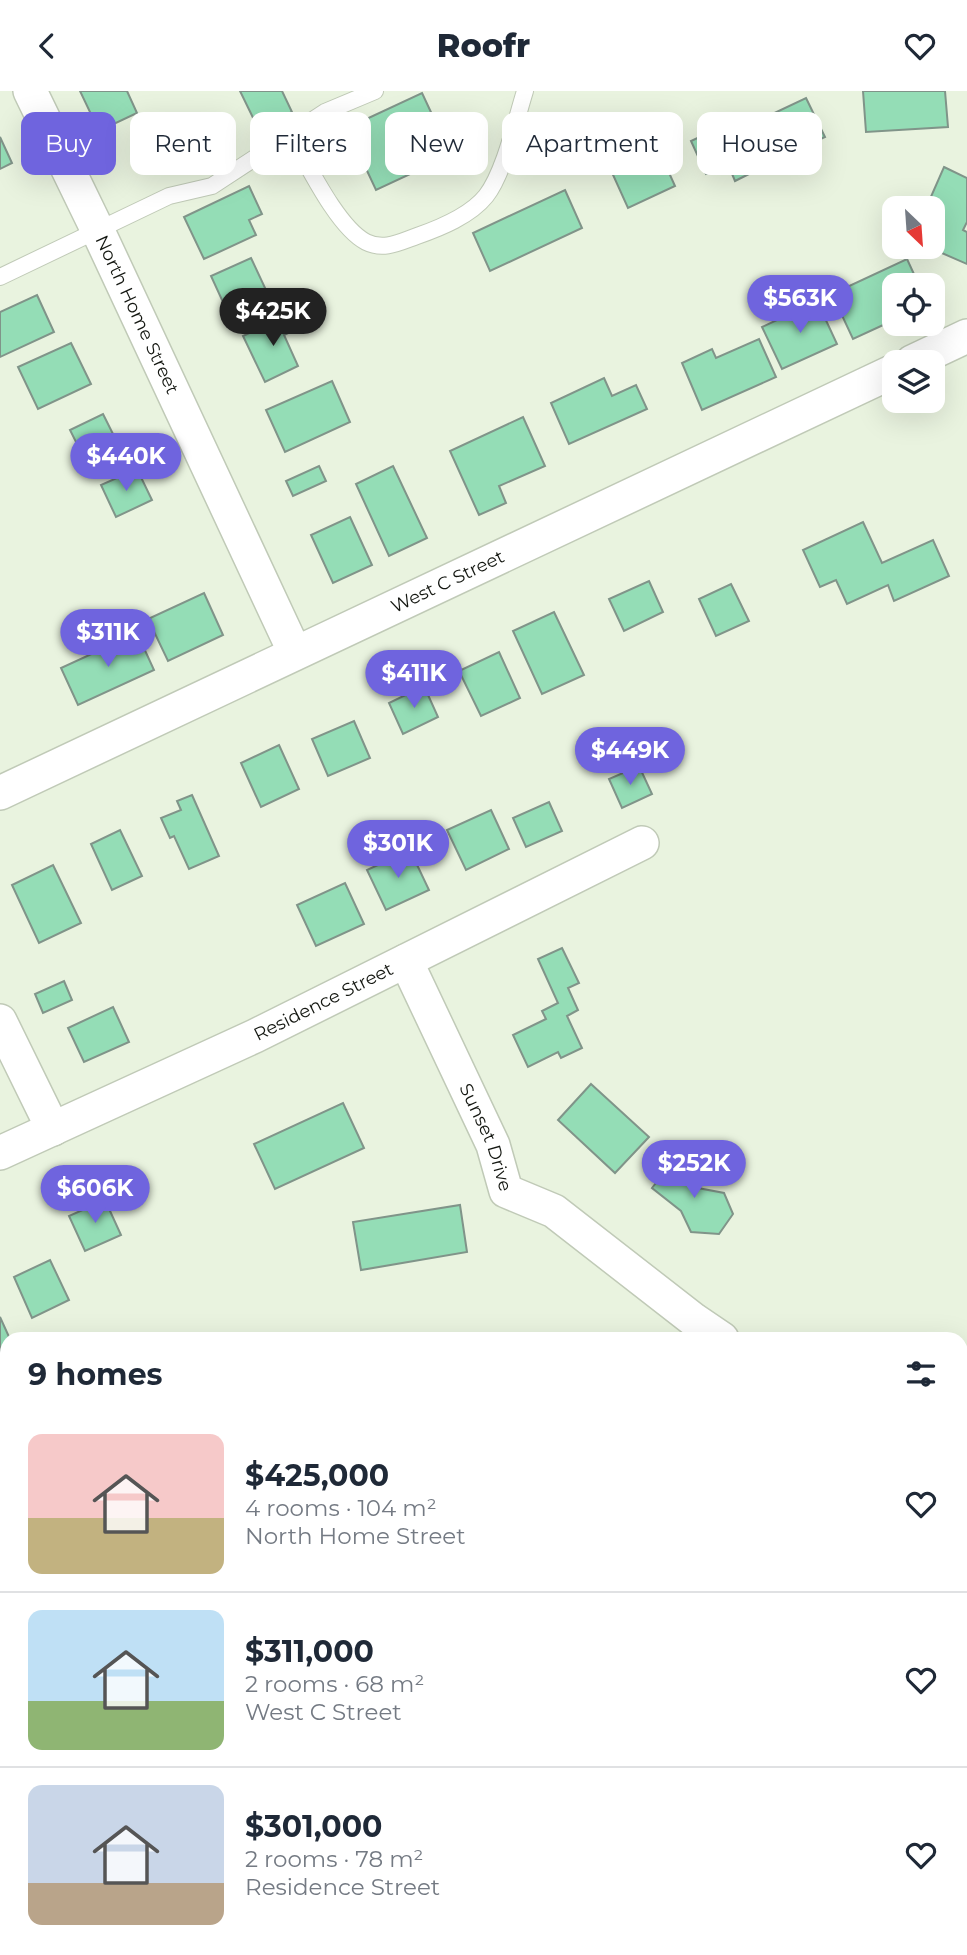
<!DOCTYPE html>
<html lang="en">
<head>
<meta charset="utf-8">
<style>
  :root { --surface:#fff; --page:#f2f2f3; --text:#1f2937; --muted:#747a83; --line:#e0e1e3; --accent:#6f64de }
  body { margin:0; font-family:Montserrat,sans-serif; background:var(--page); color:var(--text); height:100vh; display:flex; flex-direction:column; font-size:26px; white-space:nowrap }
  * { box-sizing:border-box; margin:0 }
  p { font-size:23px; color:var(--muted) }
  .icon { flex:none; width:38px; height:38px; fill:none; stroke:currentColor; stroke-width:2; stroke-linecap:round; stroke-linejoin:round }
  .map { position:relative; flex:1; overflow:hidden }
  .panel { position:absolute; left:0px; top:1241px; width:968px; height:625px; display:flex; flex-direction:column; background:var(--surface); border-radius:21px 21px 0 0; box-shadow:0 7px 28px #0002 }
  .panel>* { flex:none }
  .banner { position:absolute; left:21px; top:21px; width:926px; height:63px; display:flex; gap:14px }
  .needle { width:46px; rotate:155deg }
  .buttons { position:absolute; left:882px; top:105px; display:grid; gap:14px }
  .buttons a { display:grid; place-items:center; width:63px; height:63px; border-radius:14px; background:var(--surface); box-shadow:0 7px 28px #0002; font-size:35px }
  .price { position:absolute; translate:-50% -60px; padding:0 16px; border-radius:24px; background:var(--accent); color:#fff; font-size:23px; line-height:46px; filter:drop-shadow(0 2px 4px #0008) }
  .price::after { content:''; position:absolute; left:50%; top:42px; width:21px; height:16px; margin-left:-10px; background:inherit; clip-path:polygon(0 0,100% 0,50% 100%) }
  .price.selected { background:#222; color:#fff }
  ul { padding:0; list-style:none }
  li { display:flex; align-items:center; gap:21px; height:175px; padding:0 28px }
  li+li { border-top:2px solid var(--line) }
  li span { display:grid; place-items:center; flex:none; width:196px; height:140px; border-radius:14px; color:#555 }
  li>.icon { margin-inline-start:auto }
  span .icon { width:84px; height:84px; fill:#fffc; stroke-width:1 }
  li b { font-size:30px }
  h2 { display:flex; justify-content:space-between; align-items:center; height:84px; padding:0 28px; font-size:30px }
  .tag { padding:0 24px; border-radius:14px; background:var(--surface); box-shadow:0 7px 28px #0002; font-size:24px; line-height:63px }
  .tag.selected { background:var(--accent); color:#fff }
  header { display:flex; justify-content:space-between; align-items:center; height:91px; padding:0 28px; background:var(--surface); font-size:32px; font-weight:800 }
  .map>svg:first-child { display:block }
</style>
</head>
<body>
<header><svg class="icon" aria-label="back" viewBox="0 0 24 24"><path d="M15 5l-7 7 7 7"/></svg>Roofr<svg class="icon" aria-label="heart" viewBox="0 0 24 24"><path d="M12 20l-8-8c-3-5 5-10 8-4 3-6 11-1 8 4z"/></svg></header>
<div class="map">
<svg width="967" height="1864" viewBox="0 0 967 1864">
  <rect width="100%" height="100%" fill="#e9f3df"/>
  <g fill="#94ddb6" stroke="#809489" stroke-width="2">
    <polygon points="80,0 127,0 137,22 99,40"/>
    <polygon points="240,0 282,0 292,21 258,37"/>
    <polygon points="863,0 945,0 948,36 866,41"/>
    <polygon points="422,2 451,64 376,99 347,37"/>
    <polygon points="806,7 825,46 786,64 768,25"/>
    <polygon points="736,29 759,78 735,90 728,73 706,83 691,50"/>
    <polygon points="0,46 12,72 0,78"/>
    <polygon points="656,53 675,95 628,117 609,75"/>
    <polygon points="944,76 967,87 967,131 963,139 967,141 967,173 928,156 933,156 933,117 926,117"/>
    <polygon points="249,95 262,123 249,129 256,144 204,168 184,126"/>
    <polygon points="565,99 582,137 490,180 473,142"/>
    <polygon points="251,167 273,214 233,233 211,185"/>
    <polygon points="907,168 919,194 894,194 894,229 853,248 832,203"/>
    <polygon points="37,204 54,241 0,266 0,221"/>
    <polygon points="817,210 837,253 782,278 762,236"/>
    <polygon points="292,222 299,237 284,244 298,275 265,291 243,245"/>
    <polygon points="759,248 776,286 702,319 682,272 712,258 716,267"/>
    <polygon points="71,252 91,293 38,318 18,276"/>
    <polygon points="604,287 612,305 636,294 647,318 569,353 551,312"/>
    <polygon points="332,290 350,331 285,361 266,319"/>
    <polygon points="103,323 122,361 89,377 70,339"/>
    <polygon points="523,326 545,375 499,395 506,412 479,424 450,360"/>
    <polygon points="319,375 326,390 293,405 286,390"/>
    <polygon points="393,375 427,447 389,465 356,393"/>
    <polygon points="137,378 152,409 116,426 101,394"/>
    <polygon points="350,426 372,474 333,492 311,444"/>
    <polygon points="863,431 882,472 933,449 949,485 894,510 888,494 847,513 836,489 820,496 803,459"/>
    <polygon points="649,490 663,521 624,540 609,508"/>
    <polygon points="731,493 749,530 716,545 699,508"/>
    <polygon points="204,502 223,544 168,570 148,528"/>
    <polygon points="554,521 584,584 542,603 513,540"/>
    <polygon points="137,542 154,579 78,614 61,577"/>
    <polygon points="499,561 520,607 481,625 459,580"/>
    <polygon points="424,595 438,626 403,643 389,612"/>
    <polygon points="354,630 370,667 328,685 312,648"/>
    <polygon points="279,654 299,698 261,716 241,672"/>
    <polygon points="639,675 652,703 622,717 609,688"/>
    <polygon points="192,704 219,765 189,778 174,745 170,747 161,727 181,719 177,710"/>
    <polygon points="549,711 562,740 526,756 513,727"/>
    <polygon points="491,719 509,758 466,779 447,739"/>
    <polygon points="120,739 142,785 112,799 91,753"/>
    <polygon points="410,759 429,799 386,819 367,779"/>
    <polygon points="53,774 81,832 39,852 12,794"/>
    <polygon points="345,792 364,833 316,855 297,814"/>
    <polygon points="562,857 579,892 568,897 578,919 567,925 582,957 561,967 558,961 528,976 513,944 546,928 542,920 558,912 538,868"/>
    <polygon points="64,890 72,909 43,922 35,903"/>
    <polygon points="113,916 129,951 84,971 68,937"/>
    <polygon points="591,993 649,1046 615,1082 558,1029"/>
    <polygon points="343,1012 364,1057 275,1098 254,1053"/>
    <polygon points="675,1068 703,1091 698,1097 724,1102 733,1123 719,1143 691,1141 681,1120 652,1097"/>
    <polygon points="105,1109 121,1144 85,1160 69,1125"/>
    <polygon points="460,1114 467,1161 361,1179 353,1131"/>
    <polygon points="50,1169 69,1209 32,1227 14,1186"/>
    <polygon points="0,1226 10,1248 7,1248 7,1278 0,1282"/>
    <polygon points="7,1636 7,1680 0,1682 0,1637"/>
    <polygon points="7,1709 7,1736 0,1738 0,1711"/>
    <polygon points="307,1858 334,1858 337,1864 295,1864"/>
    <polygon points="403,1858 470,1858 472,1863 405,1864"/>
    <polygon points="805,1858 866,1858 869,1864 807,1864"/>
  </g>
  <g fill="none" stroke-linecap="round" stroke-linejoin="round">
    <g stroke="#c0cab7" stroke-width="18">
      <g id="service">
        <path d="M 290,43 C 307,72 337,136 366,151 C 384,160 400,151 417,145 C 440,137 470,125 486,105 C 504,82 516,29 525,0"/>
        <polyline points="0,186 169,105 212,95 325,21 375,0"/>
        <polyline points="188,1858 190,1864"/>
        <polyline points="542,1858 544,1864"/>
        <polyline points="629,1864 641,1858"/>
      </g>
    </g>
    <g stroke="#c0cab7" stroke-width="36">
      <g id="minor">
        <path id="s1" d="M 30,0 L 98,140 L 295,562"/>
        <polyline points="912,271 967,245"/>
        <path id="s2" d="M 0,702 L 894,280"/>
        <path id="s3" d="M 406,870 L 493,1054 L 506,1100 L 554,1120 L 694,1229 L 722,1248"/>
        <polyline points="0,930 53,1038"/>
        <path id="s4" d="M 0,1062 L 255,945 L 642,752"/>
        <polyline points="961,1411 967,1416"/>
      </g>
    </g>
    <use href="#service" stroke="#fff" stroke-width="16"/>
    <use href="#minor" stroke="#fff" stroke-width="33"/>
  </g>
  <g text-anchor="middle" stroke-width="5" stroke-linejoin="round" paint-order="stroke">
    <g font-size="18" fill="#131610" stroke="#f9fff3">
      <text dy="6" stroke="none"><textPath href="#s1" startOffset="248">North Home Street</textPath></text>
      <text dy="6" stroke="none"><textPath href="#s2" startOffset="495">West C Street</textPath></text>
      <text dy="6" stroke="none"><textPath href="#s4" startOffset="357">Residence Street</textPath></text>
      <text dy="6" stroke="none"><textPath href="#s3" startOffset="194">Sunset Drive</textPath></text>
    </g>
  </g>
</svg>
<div class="buttons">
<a><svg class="needle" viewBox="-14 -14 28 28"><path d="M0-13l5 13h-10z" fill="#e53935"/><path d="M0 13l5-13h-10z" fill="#747a83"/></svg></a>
<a><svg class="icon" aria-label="locate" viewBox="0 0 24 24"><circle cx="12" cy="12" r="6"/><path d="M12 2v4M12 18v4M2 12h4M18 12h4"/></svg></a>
<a><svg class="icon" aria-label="layers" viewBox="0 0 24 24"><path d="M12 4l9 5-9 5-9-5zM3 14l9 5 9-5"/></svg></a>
</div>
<b class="price" style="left:800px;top:244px">$563K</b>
<b class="price selected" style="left:273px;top:257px">$425K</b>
<b class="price" style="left:126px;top:402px">$440K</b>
<b class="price" style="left:108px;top:578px">$311K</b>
<b class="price" style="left:414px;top:619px">$411K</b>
<b class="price" style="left:630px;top:696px">$449K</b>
<b class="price" style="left:398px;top:789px">$301K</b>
<b class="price" style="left:694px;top:1109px">$252K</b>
<b class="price" style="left:95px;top:1134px">$606K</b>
<div class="banner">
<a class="tag selected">Buy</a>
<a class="tag">Rent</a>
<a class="tag">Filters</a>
<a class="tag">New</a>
<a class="tag">Apartment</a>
<a class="tag">House</a>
</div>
<section class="panel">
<h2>9 homes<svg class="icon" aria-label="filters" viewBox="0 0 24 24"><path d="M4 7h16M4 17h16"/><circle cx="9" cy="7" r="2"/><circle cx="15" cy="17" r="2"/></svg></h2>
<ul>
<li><span style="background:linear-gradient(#f6c9c9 60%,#c2b280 0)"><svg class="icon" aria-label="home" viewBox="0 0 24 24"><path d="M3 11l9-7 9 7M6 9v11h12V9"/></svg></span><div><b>$425,000</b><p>4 rooms · 104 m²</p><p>North Home Street</p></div><svg class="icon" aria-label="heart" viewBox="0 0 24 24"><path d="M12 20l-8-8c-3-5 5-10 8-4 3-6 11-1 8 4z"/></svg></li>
<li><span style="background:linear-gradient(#bfe0f5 65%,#8fb573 0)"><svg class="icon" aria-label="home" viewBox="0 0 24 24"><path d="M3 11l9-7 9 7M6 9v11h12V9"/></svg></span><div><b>$311,000</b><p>2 rooms · 68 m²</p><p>West C Street</p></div><svg class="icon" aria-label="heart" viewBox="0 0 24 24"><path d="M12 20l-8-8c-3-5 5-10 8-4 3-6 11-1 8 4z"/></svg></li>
<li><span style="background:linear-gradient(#c9d6e8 70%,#b9a48a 0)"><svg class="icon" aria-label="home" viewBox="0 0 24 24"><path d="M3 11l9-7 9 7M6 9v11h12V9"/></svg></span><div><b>$301,000</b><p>2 rooms · 78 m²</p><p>Residence Street</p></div><svg class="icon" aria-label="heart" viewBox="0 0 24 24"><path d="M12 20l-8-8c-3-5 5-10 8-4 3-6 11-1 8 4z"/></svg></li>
</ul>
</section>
</div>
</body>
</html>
